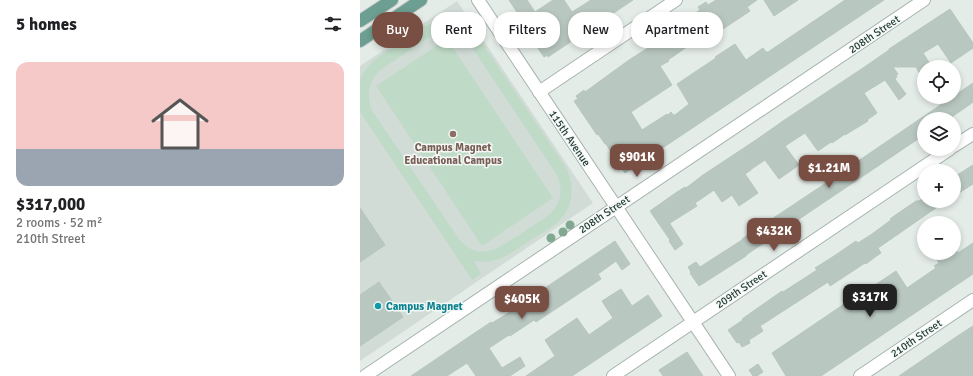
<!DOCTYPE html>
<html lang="en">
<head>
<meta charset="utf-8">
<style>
  :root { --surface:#fff; --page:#f2f2f2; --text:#202124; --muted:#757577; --line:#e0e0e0; --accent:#794f43 }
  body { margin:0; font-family:Signika,sans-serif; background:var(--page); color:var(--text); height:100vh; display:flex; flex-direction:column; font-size:15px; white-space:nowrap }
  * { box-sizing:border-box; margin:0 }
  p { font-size:13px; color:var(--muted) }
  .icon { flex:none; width:22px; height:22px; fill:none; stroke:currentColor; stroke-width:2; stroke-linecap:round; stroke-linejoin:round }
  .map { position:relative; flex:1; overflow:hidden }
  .sheet { display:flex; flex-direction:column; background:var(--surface); width:360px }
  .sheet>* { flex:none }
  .top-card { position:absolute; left:12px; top:12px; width:380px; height:36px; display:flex; gap:8px }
  .buttons { position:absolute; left:557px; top:60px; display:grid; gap:8px }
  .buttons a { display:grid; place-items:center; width:44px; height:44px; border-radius:50%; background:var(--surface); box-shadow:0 2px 6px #0003; font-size:20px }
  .price { position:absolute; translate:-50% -34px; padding:0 9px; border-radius:8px; background:var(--accent); color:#fff; font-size:13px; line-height:26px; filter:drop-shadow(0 1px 2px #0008) }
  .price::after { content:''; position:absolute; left:50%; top:24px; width:12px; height:9px; margin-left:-6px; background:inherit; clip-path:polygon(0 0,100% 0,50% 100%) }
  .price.on { background:#222; color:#fff }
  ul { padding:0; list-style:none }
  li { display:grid; align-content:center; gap:8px; height:212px; padding:0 16px }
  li+li { border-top:1px solid var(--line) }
  li span { display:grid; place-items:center; height:124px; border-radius:12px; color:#555 }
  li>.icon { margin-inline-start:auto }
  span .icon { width:72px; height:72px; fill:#fffc; stroke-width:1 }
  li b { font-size:17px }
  h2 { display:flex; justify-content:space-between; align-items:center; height:48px; padding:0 16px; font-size:17px }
  .chip { padding:0 14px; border-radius:16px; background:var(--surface); box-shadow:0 2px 6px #0003; font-size:14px; line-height:36px }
  .chip.on { background:var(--accent); color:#fff }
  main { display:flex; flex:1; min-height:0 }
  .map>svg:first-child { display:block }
</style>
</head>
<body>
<main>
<section class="sheet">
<h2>5 homes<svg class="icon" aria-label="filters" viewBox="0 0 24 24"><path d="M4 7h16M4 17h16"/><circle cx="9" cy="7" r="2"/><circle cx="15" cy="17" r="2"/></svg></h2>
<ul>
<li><span style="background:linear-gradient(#f6c9c9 70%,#9aa5b1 0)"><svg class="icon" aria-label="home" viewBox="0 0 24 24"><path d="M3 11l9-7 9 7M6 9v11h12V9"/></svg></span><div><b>$317,000</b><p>2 rooms · 52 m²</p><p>210th Street</p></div></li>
</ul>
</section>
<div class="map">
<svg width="613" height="376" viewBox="0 0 613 376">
  <rect width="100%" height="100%" fill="#e4ece8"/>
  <polygon fill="#d2dcd7" points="97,1 233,203 0,361 0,66"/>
  <g fill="#bfdbc7" fill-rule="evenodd">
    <path d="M 86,21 C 101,23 112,29 121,41 L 205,166 C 215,183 214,205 200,220 C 191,229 179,235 169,241 C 151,253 137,265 114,261 L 121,274 L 112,280 L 0,112 L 0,80 L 3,73 L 9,65 L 17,58 L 63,27 L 73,23 ZM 78,33 C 90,32 100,35 109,43 L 195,172 C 205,188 201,206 186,217 C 176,223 167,230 157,236 C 137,249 119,262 99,239 L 13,112 C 6,98 8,83 19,71 L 69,37 Z"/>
    <polygon points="87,39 193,198 122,246 16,86"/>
  </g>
  <g fill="#b9c7c1" stroke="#b7c5bf">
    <polygon points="149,0 167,0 175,12 193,0 204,0 212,12 231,0 273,0 188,57 188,55 184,57 160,22 162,20"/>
    <polygon points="356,0 397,0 387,7 390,11 357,33 354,28 308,60 309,61 300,66 312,85 271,112 282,130 307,114 308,115 311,112 313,115 315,115 329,104 317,84 356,58 355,57 375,44 386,60 403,48 406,52 408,52 485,0 524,0 265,173 246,144 245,144 238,134 237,135 214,101 218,99 216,96 224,90 225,92 269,60 302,39 300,37 340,10 338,7 346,2 348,5"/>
    <polygon points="404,0 438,0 414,16"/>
    <polygon points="590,9 613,43 613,48 591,63 578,44 563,53 572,67 564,67 564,81 556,67 533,67 538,74 536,75 537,77 535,79 546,94 539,100 525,80 504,93 517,113 507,120 508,121 485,135 485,134 472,143 471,142 458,151 445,133 425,146 439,165 419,179 405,160 390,170 391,170 385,174 398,193 379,206 372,195 362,202 354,190 335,203 337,206 310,223 310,224 323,244 315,250 309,241 310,240 290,211 317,192 325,187 326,188 343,175 396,140 423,121 503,68 529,50 529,49"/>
    <polygon points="613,83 613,102 609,105 589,119 564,119 564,135 460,205 386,255 386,256 339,286 330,273 331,272 328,267 336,262 340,267 382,240 382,239 466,183 576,108 592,97 594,97 594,96"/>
    <polygon points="613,165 613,184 594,196 594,177"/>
    <polygon points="563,198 564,201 586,201 518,248 521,253 515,257 506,264 505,263 470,286 468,282 400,326 403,331 389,340 390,343 382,347 379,342 377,343 368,330 383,320 382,319 422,291 423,292 457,270 455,268 474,256 496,241 498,243 512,234 531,220 530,219 537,214 556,201 559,201"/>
    <polygon points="0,208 25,245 0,262"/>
    <polygon points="255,241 270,264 262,270 256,261 238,274 241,279 176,322 174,320 150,336 149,335 129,348 142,368 160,357 165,366 150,376 116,376 107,363 87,376 51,376 131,322 132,323 163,304 185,289 185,288"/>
    <polygon points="613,243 613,274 461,376 426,376 412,353 496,296 508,314 526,302 515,285 536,271 547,288 576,268 574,266 579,263 573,253 594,253 594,251 596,250 598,253"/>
    <polygon points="19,282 43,317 0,346 0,295"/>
    <polygon points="261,289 272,306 288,295 302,316 212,376 166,376 195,356 185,340 217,318 229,335 253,318 242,301"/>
    <polygon points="613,326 613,376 539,376 596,337"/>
    <polygon points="327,352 343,376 303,376 299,370"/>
    <polygon points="398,364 403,372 397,376 393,376 389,370"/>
  </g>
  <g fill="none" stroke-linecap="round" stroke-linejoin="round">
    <g stroke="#a7b4af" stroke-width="14">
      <g id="minor">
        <polyline points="118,0 369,376"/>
        <polyline points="179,92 316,0"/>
        <polyline points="594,146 613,134"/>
        <polyline points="5,376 564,0"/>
        <polyline points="253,376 590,149"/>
        <polyline points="500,376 613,300"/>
      </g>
    </g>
    <g stroke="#c2c8c7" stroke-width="14">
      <g id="primary">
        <polyline points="0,21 32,0"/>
        <polyline points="0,41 61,0"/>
      </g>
    </g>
    <use href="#minor" stroke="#fff" stroke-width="12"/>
    <use href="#primary" stroke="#6c9e91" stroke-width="12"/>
  </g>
  <g fill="#83a891">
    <circle cx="51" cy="22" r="4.5"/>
    <circle cx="210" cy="225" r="4.5"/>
    <circle cx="203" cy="232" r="4.5"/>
    <circle cx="191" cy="238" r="4.5"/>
  </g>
  <circle fill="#8d6e63" stroke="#f4f9f7" stroke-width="1.5" cx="93" cy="134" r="4"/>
  <circle fill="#0f9aa8" stroke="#f4f9f7" stroke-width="1.5" cx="18" cy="306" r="4"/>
  <g text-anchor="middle" stroke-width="3" stroke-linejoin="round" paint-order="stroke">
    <g font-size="11" fill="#253c36" stroke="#f4f9f7">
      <text transform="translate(514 34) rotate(-34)" y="4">208th Street</text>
      <text transform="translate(210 138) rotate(56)" y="4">115th Avenue</text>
      <text transform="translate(244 214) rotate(-34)" y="4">208th Street</text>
      <text transform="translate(381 289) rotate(-34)" y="4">209th Street</text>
      <text transform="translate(556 338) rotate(-34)" y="4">210th Street</text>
    </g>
    <g font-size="11" font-weight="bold" fill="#785e54" stroke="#f4f9f7">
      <text x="93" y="151">Campus Magnet<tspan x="93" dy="13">Educational Campus</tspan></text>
    </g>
    <g font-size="11" font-weight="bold" fill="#0d838f" stroke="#f4f9f7" text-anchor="start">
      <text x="26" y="310">Campus Magnet</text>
    </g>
  </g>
</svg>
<div class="buttons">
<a><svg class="icon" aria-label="locate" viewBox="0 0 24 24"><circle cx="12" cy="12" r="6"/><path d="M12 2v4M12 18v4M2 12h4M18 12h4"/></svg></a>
<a><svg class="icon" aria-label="layers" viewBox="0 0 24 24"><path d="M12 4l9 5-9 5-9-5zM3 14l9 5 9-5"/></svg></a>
<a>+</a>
<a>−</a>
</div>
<b class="price" style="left:277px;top:178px">$901K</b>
<b class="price" style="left:469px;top:189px">$1.21M</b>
<b class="price" style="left:414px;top:252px">$432K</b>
<b class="price on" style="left:510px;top:318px">$317K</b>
<b class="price" style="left:162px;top:320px">$405K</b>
<div class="top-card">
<a class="chip on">Buy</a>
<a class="chip">Rent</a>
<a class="chip">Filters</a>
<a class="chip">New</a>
<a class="chip">Apartment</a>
</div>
</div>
</main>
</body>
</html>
